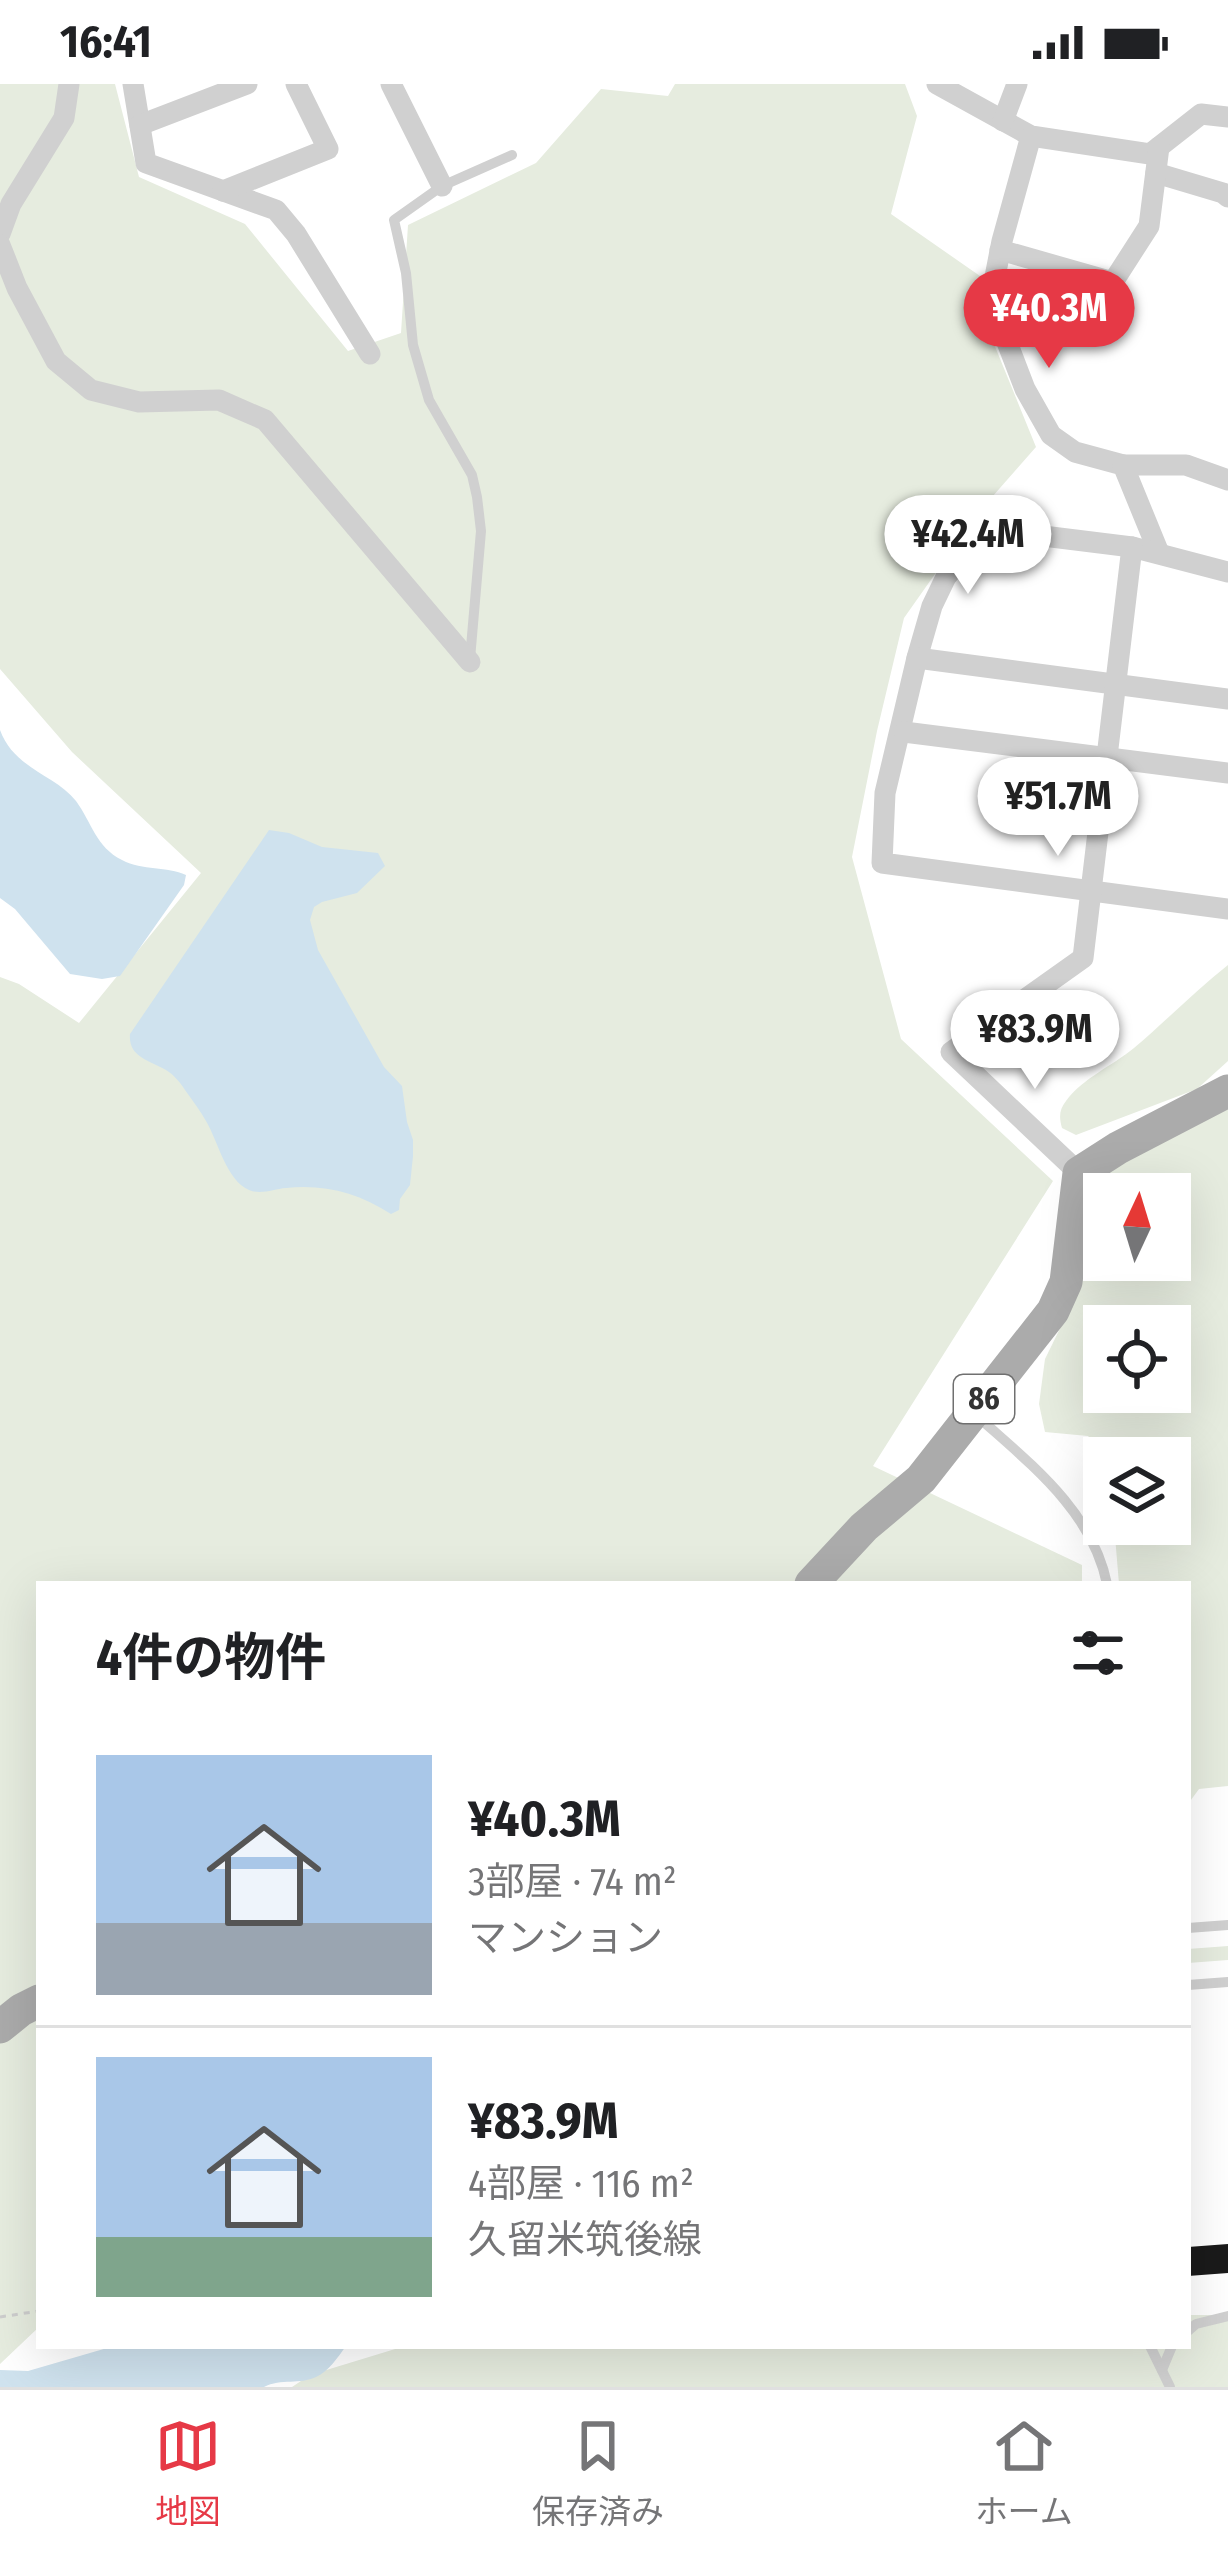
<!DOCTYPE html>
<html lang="ja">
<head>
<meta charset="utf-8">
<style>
  :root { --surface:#fff; --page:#f6f6f6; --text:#202124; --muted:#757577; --line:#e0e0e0; --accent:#e63946 }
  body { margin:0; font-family:"Fira Sans Condensed","Noto Sans JP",sans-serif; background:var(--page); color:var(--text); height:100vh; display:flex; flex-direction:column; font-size:45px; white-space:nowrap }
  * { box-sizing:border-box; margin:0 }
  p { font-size:39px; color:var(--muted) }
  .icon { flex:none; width:66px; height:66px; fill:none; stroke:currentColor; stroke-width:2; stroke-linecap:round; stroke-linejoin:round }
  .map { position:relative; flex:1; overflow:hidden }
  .side { position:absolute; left:36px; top:1497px; width:1155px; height:768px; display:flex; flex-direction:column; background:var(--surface); border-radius:0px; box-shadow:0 12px 48px #0002 }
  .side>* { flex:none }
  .needle { width:78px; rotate:4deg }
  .controls { position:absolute; left:1083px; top:1089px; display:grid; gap:24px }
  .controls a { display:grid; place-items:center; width:108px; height:108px; border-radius:0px; background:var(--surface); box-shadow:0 12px 48px #0002; font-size:60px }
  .price { position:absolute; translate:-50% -102px; padding:0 27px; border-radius:42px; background:#fff; color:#222; font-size:39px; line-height:78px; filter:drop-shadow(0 3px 6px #0008) }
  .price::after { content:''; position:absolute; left:50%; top:72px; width:36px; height:27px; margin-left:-18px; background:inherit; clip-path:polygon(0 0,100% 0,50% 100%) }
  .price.current { background:var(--accent); color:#fff }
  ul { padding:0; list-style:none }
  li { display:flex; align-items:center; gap:36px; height:300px; padding:0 60px }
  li+li { border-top:3px solid var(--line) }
  li span { display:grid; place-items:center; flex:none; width:336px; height:240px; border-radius:0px; color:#555 }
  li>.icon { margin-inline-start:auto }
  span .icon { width:144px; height:144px; fill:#fffc; stroke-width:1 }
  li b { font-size:51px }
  h2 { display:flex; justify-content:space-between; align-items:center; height:144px; padding:0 60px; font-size:51px }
  .status { display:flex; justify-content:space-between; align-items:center; height:84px; padding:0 60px; background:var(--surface); direction:ltr }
  .status svg { height:33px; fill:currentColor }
  .dock { display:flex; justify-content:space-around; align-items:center; height:168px; border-top:3px solid var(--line); background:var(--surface); font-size:33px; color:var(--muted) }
  .dock a { display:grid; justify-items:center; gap:6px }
  .dock .current { color:var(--accent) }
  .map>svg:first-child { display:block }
</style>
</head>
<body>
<div class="status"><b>16:41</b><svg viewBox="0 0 49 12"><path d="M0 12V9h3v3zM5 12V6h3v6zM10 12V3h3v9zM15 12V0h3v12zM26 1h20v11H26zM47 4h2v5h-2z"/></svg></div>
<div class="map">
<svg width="1228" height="2303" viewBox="0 0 1228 2303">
  <rect width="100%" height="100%" fill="#fff"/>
  <g fill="#e6ecdf" fill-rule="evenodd">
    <polygon points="0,0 115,0 139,93 245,140 348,267 401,249 408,141 536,79 601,5 668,12 675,0 905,0 917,32 891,130 980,192 994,260 1036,363 978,429 904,534 877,647 852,773 901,955 1053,1097 873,1382 1082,1481 1082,1500 39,1500 39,2243 0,2280 0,893 19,900 79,939 201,789 72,668 0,585"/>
    <path d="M 1228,881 L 1228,977 L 1197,1005 L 1076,1051 L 1062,1044 C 1059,1033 1059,1026 1066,1017 C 1083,994 1112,982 1134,964 C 1166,937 1195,907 1228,881 Z"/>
    <path d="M 1228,1017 L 1228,1702 L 1199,1705 L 1188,1720 L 1188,1500 L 1119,1500 L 1114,1440 L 1170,1440 L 1170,1374 L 1110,1374 L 1088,1352 L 1045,1348 L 1039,1320 L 1045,1275 L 1075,1214 L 1092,1097 ZM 1104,1110 L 1170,1110 L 1170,1176 L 1104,1176 ZM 1104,1242 L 1170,1242 L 1170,1308 L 1104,1308 Z"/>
    <polygon points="1228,1862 1228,1876 1188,1879 1188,1865"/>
    <polygon points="1188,2231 1228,2231 1228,2303 292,2303 310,2291 405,2262 1188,2262"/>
  </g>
  <g fill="#cfe2ee">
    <path d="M 0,646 C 14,685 56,691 76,717 C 92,739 96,763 122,776 C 143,787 167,782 186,791 L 184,801 L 120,892 L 102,895 L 70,890 L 15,825 L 0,814 Z"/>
    <path d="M 269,746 L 289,749 L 322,763 L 378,769 L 385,782 L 357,809 L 322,818 L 314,823 L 310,836 L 318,866 L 384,983 L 402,1002 L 407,1038 L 413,1056 L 413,1072 L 410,1101 L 400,1115 L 399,1126 L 391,1130 C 358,1109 325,1100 286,1104 C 274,1105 261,1111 249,1106 C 226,1096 218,1057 206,1037 C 200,1026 192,1016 185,1006 C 180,998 174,991 166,986 C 149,976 128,973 130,950 Z"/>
    <path d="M 114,2262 L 346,2262 C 338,2273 329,2287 316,2293 C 300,2301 281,2294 264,2303 L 0,2303 L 0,2286 L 28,2287 Z"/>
  </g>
  <polygon fill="#1a1a1a" points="1228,2160 1228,2189 1188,2192 1188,2163"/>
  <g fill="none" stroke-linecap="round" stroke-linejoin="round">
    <polyline stroke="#cdcdcd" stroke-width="3" stroke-dasharray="6 6" stroke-linecap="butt" points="0,2233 39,2227"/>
    <g stroke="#d0d0d0" stroke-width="10">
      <polyline points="470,575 481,447 477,413 472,391 429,316 413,261 406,189 394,136 442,102 512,71"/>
      <path d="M 976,1331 C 1029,1379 1092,1426 1107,1500"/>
      <polyline points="1188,1844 1228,1841"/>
      <polyline points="1188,1901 1228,1898"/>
      <polyline points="1188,2247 1196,2240 1228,2232"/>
      <polyline points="1150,2262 1170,2303"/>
      <polyline points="1162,2286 1172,2262"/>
    </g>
    <g stroke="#d0d0d0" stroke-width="21">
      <polyline points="133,0 146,79 276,126 296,150 370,270"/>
      <polyline points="391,0 442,102"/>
      <polyline points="937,0 1031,52 1150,70 1201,30 1228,33"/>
      <polyline points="1003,37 1017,0"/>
      <polyline points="140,41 247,0"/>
      <polyline points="1031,52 1002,157 994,198 1005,253 1025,305 1051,351 1075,368 1123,381 1159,469"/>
      <polyline points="1156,89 1223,109 1228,113"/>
      <polyline points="223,107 328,65 296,0"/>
      <polyline points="0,150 11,120 64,34 69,0"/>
      <polyline points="0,161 17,204 56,277 91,306 139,318 219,316 265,336 470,578"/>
      <polyline points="1000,166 1113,198 1149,142 1159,63"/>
      <polyline points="1123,381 1186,381 1228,396"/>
      <polyline points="1228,488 1132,463 987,445 946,493 932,522 917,574 885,709 882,779 1228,825"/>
      <polyline points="917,574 1228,615"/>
      <polyline points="904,648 1228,689"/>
      <polyline points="1079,1089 951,968 1083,874 1132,463"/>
    </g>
    <g stroke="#ababab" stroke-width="33">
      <polyline points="811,1500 864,1443 921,1395 1053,1227 1066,1198 1079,1089 1118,1064 1228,1007"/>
      <polyline points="0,1943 21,1926 39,1917"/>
    </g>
  </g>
  <g text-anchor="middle" stroke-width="12" stroke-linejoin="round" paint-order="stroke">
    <rect fill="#fff" stroke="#707070" stroke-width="3" x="954" y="1291" width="60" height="48" rx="9"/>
    <g font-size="30" font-weight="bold" fill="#333">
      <text x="984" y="1325">86</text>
    </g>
  </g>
</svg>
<div class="controls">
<a><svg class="needle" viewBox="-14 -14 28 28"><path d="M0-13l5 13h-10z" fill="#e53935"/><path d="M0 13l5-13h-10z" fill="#757577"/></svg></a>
<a><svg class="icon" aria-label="locate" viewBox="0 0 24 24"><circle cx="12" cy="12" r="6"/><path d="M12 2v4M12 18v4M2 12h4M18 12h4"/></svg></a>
<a><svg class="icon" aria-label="layers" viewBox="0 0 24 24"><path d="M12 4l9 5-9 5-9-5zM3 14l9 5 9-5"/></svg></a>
</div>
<b class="price current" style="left:1049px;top:287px">¥40.3M</b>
<b class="price" style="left:968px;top:513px">¥42.4M</b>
<b class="price" style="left:1058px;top:775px">¥51.7M</b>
<b class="price" style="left:1035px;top:1008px">¥83.9M</b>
<section class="side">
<h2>4件の物件<svg class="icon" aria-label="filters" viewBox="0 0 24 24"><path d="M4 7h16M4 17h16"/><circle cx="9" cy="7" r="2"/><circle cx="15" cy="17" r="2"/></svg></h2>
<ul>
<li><span style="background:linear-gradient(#a9c7e8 70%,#9aa5b1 0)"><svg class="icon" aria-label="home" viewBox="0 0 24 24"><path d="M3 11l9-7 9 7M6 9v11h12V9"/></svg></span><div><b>¥40.3M</b><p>3部屋 · 74 m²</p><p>マンション</p></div></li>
<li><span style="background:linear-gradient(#a9c7e8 75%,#7fa58c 0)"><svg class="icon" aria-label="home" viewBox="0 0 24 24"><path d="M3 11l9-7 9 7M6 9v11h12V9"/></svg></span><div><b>¥83.9M</b><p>4部屋 · 116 m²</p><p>久留米筑後線</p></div></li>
</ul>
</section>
</div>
<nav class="dock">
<a class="current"><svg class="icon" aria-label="map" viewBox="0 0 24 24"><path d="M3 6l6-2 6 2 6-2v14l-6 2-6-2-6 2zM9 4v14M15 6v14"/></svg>地図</a>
<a><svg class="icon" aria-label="saved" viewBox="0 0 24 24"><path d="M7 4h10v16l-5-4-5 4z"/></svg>保存済み</a>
<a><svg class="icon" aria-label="home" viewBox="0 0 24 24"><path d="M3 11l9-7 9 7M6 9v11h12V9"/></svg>ホーム</a>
</nav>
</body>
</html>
